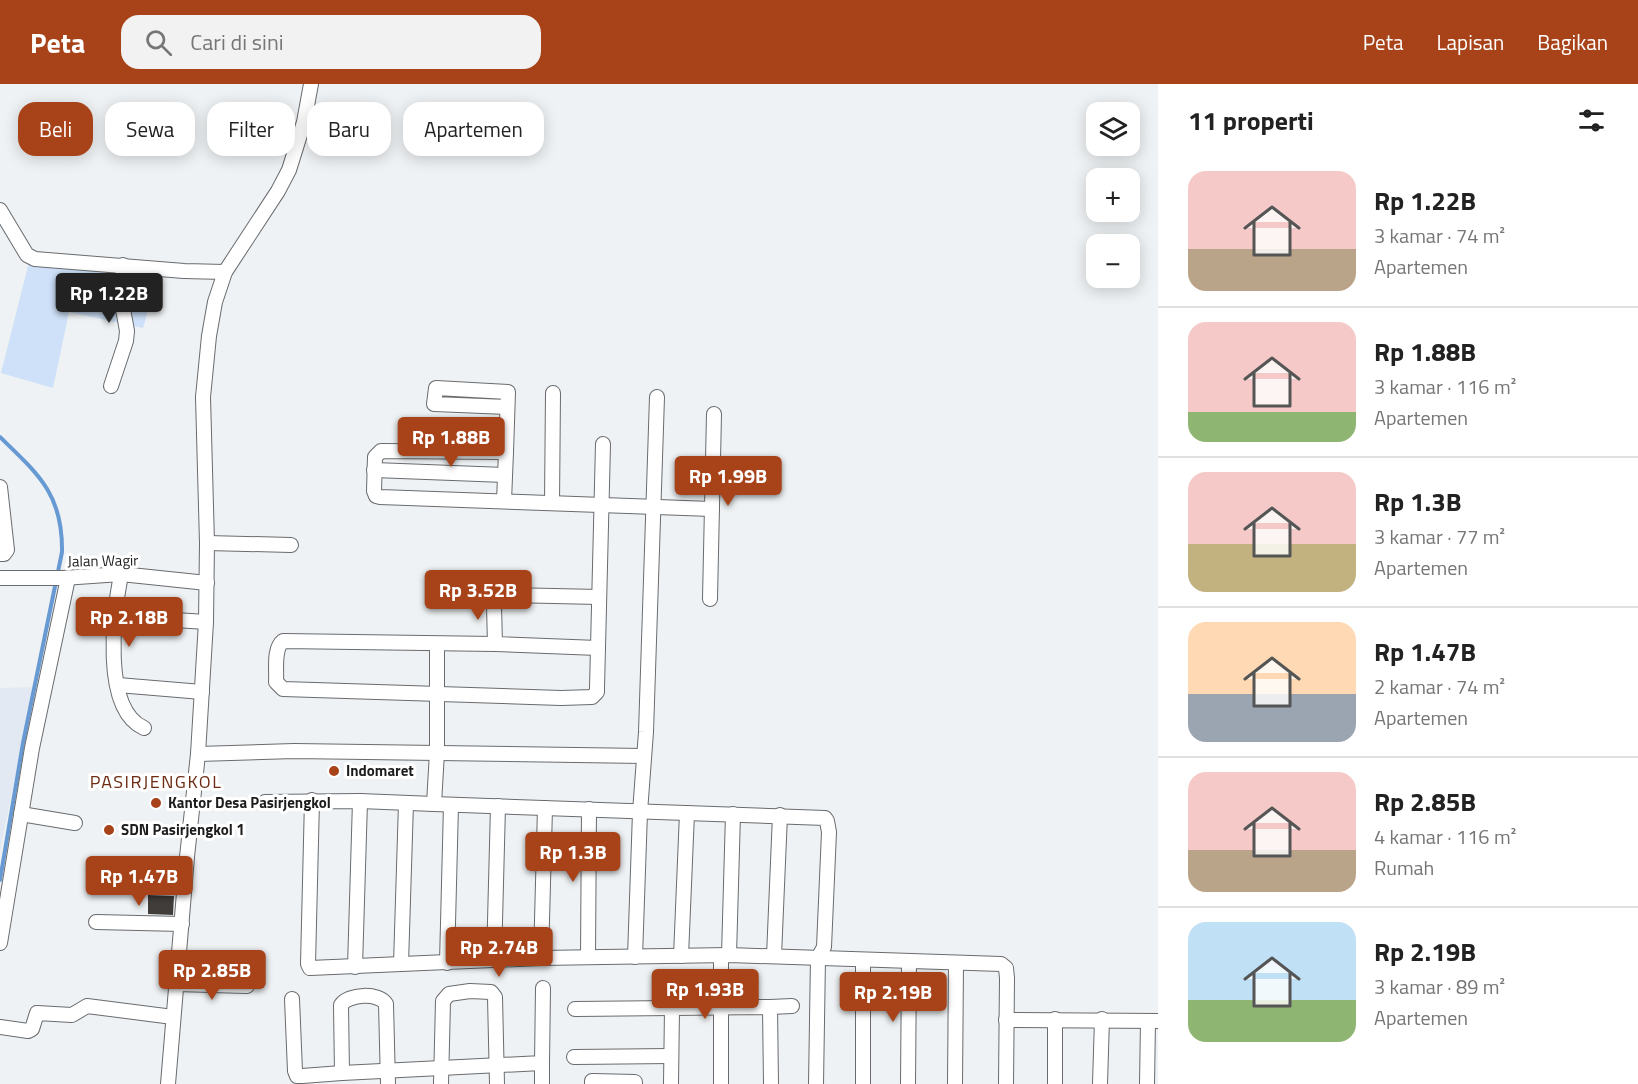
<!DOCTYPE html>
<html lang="id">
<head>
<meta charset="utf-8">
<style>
  :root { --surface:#fff; --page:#f2f2f2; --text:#222; --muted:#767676; --line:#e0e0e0; --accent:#a84219 }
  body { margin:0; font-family:"Titillium Web",sans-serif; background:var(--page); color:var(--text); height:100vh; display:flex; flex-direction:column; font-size:22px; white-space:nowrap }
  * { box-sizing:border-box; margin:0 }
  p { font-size:20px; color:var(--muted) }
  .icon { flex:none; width:33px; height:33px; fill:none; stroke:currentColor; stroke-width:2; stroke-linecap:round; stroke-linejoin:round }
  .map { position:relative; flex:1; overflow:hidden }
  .drawer { display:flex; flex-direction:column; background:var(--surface); width:480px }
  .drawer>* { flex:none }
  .top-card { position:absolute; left:18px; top:18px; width:570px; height:54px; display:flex; gap:12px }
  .buttons { position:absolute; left:1086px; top:18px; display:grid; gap:12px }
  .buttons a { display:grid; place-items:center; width:54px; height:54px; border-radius:12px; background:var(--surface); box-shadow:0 3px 15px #0003; font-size:30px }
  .price { position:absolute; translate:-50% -51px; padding:0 14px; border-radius:6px; background:var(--accent); color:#fff; font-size:20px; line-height:39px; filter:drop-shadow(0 2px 3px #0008) }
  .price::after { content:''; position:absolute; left:50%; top:36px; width:18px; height:14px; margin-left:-9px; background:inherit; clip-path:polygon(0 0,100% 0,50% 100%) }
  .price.active { background:#222; color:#fff }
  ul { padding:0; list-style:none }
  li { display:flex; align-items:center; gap:18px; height:150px; padding:0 30px }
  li+li { border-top:2px solid var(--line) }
  li span { display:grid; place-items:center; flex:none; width:168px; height:120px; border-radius:18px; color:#555 }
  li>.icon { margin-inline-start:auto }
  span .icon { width:72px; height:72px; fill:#fffc; stroke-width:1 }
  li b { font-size:26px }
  h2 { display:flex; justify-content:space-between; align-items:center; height:72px; padding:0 30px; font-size:26px }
  .tag { padding:0 21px; border-radius:18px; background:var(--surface); box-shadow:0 3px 15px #0003; font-size:21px; line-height:54px }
  .tag.active { background:var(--accent); color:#fff }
  header { display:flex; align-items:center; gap:36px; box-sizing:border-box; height:84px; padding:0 30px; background:var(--accent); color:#fff }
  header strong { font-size:28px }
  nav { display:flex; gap:33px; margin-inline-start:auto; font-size:21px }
  .search { width:420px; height:54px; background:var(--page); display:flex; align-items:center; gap:15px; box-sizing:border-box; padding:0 21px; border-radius:18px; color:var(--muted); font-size:22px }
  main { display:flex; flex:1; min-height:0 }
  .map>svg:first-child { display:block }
</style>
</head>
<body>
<header>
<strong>Peta</strong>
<div class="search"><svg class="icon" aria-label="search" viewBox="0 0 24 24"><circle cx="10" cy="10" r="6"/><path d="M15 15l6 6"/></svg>Cari di sini</div>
<nav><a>Peta</a><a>Lapisan</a><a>Bagikan</a></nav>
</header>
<main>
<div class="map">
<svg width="1158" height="1000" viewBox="0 0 1158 1000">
  <rect width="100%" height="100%" fill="#eff2f4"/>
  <polygon fill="#e2e9f2" points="34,603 0,767 0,604"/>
  <polygon fill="#cee1f9" points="29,178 159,189 143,244 69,228 53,304 1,289"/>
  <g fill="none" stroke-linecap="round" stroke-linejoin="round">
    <path stroke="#6799d3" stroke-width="4" d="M 0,353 C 38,390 63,410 62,468 L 23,659 L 0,796"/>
  </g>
  <polygon fill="#403d3b" points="148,811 174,812 173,831 148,830"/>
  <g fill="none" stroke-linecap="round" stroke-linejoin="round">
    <g stroke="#696b6e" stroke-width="16">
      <g id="minor">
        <polyline points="0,126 27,171 35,175 184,187 225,188"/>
        <polyline points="111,302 126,257 127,247 121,214 123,181"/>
        <polyline points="506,368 508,308 436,304 434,320 507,323"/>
        <polyline points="374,386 505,391"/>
        <polyline points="0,403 7,466 4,470 0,470"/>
        <polyline points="504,417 506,368 381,367 375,373 374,407 376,412 380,413 712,425"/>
        <polyline points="552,419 553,309"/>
        <polyline points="207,459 291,461"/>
        <path d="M 121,490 C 114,527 101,625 144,644"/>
        <polyline points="0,494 63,494 121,490 207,499"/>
        <polyline points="710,515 714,330"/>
        <polyline points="175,536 206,538"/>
        <path d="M 495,560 L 283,557 C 273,565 277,586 276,598 L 283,605 L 561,614 L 592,613 L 597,608 L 597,604 L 603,360"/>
        <polyline points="598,564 495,560 494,522 498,513 503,511 599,513"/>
        <polyline points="118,601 202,608"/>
        <polyline points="198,670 294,667 644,672"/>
        <polyline points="312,716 308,880 310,884 541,874 729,871 1001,880 1006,884 1007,894 1006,1000"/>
        <polyline points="265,718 360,717 434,720 437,668 437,560"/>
        <polyline points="434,720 825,734 827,737 829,748 824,863 818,874 816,1000"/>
        <polyline points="21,730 75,739"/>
        <polyline points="96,838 182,840"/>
        <polyline points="0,859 32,664 68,494"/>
        <polyline points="729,871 733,730"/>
        <polyline points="681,872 687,729"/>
        <polyline points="774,872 780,731"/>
        <polyline points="588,873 589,725"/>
        <polyline points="635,873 640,728 646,648 657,313"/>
        <polyline points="541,874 545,724"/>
        <polyline points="494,876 498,722"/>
        <polyline points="863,876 863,1000"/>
        <polyline points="447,879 451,721"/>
        <polyline points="401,880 406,719"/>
        <polyline points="355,883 360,717"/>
        <polyline points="176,900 247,902"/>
        <polyline points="292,915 295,987 297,992 302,992 342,989 542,979 543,904"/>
        <polyline points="770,923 792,922"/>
        <polyline points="575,925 672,924"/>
        <polyline points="1006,936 1158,937"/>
        <polyline points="0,943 28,947 32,945 37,929 72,931 87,922 173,933"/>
        <polyline points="574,973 671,972"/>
        <polyline points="542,979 542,1000"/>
        <path d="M 342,989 L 341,921 C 348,910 379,908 386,920 L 388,1000"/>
        <polyline points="168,1000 187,773 198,670 206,538 207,459 203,313 209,252 215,218 225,188 278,107 289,86 304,38 311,0"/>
        <polyline points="441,1000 443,917 449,910 470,907 491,908 495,913 497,1000"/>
        <polyline points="592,1000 592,997 635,998 635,1000"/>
        <polyline points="671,1000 672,924 770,923 771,1000"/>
        <polyline points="721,1000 721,872"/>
        <polyline points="908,1000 909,878"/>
        <polyline points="955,1000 956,880"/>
        <polyline points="1055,1000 1055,935"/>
        <polyline points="1100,1000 1102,935"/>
        <polyline points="1147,1000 1148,937"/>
      </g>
    </g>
    <use href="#minor" stroke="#fff" stroke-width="14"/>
  </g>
  <g fill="#a84219" stroke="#fff" stroke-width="2">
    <circle cx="334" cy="687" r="6"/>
    <circle cx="156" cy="719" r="6"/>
    <circle cx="109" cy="746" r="6"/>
  </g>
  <g text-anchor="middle" stroke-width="6" stroke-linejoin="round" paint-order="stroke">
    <g font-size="15" fill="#1d1d1e" stroke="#fff">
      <text transform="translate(103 477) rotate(-1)" y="5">Jalan Wagir</text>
    </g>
    <g font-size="15" font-weight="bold" fill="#1d1d1e" stroke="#fff" text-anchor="start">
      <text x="346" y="692">Indomaret</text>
      <text x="168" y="724">Kantor Desa Pasirjengkol</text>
      <text x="121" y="751">SDN Pasirjengkol 1</text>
    </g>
    <g font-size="18" letter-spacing="1.5" fill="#6c2b12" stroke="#fff">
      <text x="156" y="704">PASIRJENGKOL</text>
    </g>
  </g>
</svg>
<div class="buttons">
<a><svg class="icon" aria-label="layers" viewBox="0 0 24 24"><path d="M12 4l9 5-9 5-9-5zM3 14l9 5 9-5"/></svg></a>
<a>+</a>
<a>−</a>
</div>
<b class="price active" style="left:109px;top:240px">Rp 1.22B</b>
<b class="price" style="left:451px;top:384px">Rp 1.88B</b>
<b class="price" style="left:728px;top:423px">Rp 1.99B</b>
<b class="price" style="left:478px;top:537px">Rp 3.52B</b>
<b class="price" style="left:129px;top:564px">Rp 2.18B</b>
<b class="price" style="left:573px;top:799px">Rp 1.3B</b>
<b class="price" style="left:139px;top:823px">Rp 1.47B</b>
<b class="price" style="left:499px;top:894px">Rp 2.74B</b>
<b class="price" style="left:212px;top:917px">Rp 2.85B</b>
<b class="price" style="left:705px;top:936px">Rp 1.93B</b>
<b class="price" style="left:893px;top:939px">Rp 2.19B</b>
<div class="top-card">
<a class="tag active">Beli</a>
<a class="tag">Sewa</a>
<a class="tag">Filter</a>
<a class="tag">Baru</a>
<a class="tag">Apartemen</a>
</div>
</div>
<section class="drawer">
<h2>11 properti<svg class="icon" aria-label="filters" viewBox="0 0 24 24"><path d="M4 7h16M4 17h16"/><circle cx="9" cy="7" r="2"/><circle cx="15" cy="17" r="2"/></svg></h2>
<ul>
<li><span style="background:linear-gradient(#f6c9c9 65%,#b9a48a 0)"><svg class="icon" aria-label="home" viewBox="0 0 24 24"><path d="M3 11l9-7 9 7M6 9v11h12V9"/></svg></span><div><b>Rp 1.22B</b><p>3 kamar · 74 m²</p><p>Apartemen</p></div></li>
<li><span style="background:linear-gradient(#f6c9c9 75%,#8fb573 0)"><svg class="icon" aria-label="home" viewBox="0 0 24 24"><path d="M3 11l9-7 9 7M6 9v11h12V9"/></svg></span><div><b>Rp 1.88B</b><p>3 kamar · 116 m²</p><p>Apartemen</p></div></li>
<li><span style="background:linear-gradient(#f6c9c9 60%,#c2b280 0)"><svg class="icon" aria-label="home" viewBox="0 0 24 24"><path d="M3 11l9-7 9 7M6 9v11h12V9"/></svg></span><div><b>Rp 1.3B</b><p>3 kamar · 77 m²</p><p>Apartemen</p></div></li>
<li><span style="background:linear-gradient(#ffd9b3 60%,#9aa5b1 0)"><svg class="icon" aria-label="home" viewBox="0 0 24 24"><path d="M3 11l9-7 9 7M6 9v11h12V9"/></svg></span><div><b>Rp 1.47B</b><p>2 kamar · 74 m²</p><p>Apartemen</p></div></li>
<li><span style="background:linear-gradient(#f6c9c9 65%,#b9a48a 0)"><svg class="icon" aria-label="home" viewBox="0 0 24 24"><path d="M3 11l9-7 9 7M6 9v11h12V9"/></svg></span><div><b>Rp 2.85B</b><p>4 kamar · 116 m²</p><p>Rumah</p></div></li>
<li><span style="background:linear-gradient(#bfe0f5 65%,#8fb573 0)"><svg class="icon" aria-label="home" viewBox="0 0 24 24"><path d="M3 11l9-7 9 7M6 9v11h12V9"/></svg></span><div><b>Rp 2.19B</b><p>3 kamar · 89 m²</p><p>Apartemen</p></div></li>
</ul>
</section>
</main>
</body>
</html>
